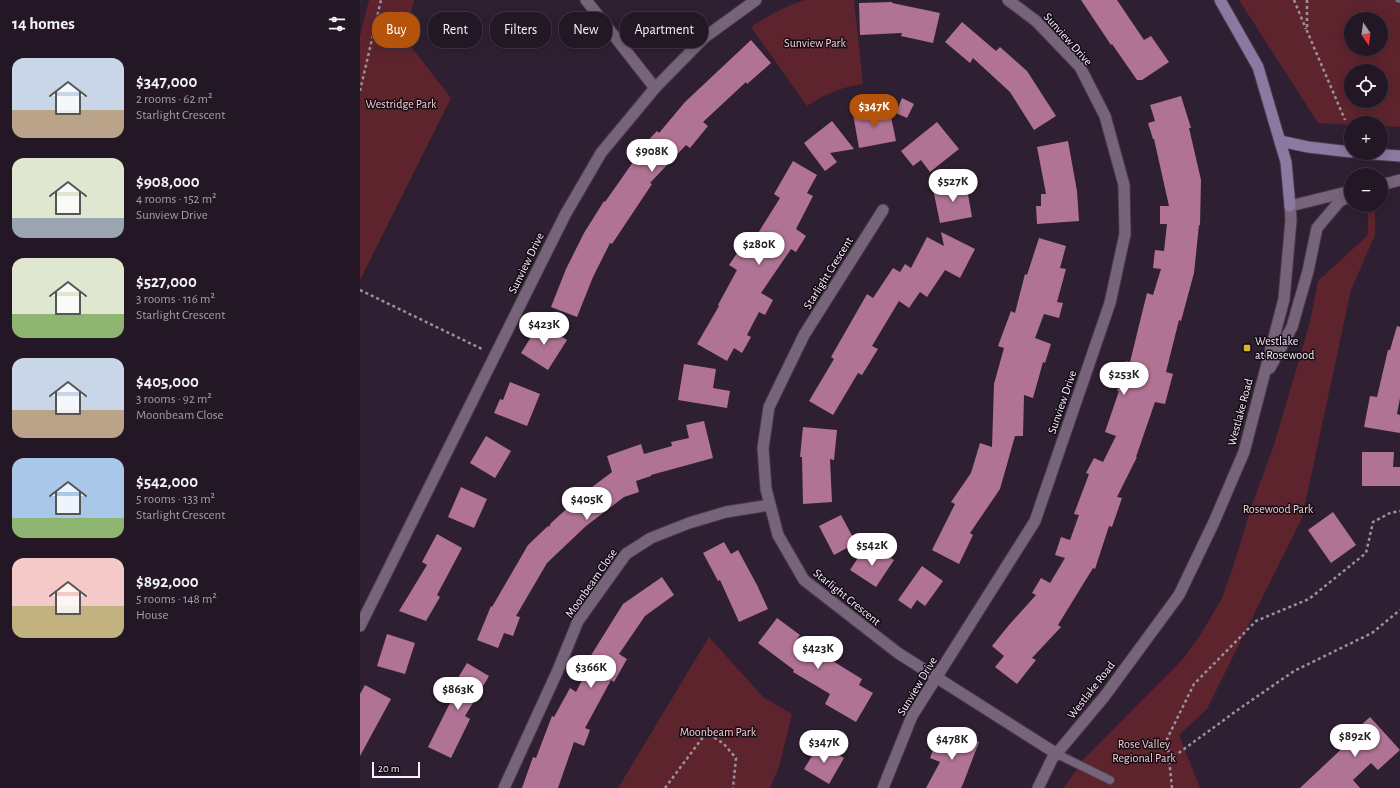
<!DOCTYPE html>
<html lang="en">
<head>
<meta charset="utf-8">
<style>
  :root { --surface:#231726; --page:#2b202e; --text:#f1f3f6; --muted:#a39fa7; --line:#403643; --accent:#b45309 }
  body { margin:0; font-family:"Alegreya Sans",sans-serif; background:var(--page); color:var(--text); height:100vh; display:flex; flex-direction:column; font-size:15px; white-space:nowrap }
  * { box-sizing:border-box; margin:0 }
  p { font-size:13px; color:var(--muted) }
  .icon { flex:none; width:22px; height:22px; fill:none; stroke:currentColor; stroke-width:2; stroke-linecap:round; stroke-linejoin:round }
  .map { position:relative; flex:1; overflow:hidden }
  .panel { display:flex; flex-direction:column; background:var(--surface); width:360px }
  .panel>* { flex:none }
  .banner { position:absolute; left:12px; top:12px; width:380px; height:36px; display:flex; gap:8px }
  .needle { width:26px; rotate:166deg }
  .controls { position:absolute; left:984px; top:12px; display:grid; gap:8px }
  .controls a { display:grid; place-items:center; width:44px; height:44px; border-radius:50%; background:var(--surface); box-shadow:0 2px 10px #0003,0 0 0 1px var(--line); font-size:20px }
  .scale { position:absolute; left:12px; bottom:10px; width:48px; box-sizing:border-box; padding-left:4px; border:2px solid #f9eefb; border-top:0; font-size:11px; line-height:14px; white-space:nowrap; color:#f9eefb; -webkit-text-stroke:3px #130c14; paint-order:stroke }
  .price { position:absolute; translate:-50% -34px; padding:0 9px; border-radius:14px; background:#fff; color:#222; font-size:13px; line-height:26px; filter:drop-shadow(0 1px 2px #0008) }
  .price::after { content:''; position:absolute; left:50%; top:24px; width:12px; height:9px; margin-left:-6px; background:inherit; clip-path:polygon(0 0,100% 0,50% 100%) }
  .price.active { background:var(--accent); color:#fff }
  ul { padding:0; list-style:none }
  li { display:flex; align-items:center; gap:12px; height:100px; padding:0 12px }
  li span { display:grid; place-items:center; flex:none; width:112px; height:80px; border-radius:12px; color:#555 }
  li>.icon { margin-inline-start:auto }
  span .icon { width:48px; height:48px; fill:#fffc; stroke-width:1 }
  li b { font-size:17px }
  h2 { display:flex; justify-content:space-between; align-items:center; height:48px; padding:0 12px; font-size:17px }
  .pill { padding:0 14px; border-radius:16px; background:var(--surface); box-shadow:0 2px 10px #0003,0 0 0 1px var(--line); font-size:14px; line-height:36px }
  .pill.active { background:var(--accent); color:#fff }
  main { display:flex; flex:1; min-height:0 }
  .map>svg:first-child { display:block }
</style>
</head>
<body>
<main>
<section class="panel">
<h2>14 homes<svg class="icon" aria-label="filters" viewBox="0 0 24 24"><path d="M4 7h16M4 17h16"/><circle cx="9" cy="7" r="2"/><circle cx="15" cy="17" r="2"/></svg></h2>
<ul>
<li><span style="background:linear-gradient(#c9d6e8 65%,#b9a48a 0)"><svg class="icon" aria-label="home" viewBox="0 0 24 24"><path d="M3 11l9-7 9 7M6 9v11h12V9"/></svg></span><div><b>$347,000</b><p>2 rooms · 62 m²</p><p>Starlight Crescent</p></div></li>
<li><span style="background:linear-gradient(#dfe7d0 75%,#9aa5b1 0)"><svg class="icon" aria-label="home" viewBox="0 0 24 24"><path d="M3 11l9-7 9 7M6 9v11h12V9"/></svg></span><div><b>$908,000</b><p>4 rooms · 152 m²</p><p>Sunview Drive</p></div></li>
<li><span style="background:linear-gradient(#dfe7d0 70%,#8fb573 0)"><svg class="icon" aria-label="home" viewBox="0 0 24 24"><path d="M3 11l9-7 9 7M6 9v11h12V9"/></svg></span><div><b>$527,000</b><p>3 rooms · 116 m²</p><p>Starlight Crescent</p></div></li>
<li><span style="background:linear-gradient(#c9d6e8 65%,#b9a48a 0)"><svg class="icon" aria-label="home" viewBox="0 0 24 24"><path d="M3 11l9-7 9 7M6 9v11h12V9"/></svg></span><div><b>$405,000</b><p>3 rooms · 92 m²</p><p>Moonbeam Close</p></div></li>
<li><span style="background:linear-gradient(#a9c7e8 75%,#8fb573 0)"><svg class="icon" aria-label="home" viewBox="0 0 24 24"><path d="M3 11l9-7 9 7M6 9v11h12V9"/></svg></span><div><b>$542,000</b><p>5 rooms · 133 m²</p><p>Starlight Crescent</p></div></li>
<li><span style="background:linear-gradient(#f6c9c9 60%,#c2b280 0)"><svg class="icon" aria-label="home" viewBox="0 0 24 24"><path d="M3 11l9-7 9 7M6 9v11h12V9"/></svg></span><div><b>$892,000</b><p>5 rooms · 148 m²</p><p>House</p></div></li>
</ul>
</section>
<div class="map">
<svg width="1040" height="788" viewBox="0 0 1040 788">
  <rect width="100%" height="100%" fill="#2f1f32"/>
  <g fill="#5d242d" fill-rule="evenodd">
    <polygon points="9,0 54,0 45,39 91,98 0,280 0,36"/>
    <path d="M 445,0 L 494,0 L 503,84 C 482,87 465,94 447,106 L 391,27 C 408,16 425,6 445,0 Z"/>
    <path d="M 879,0 L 1040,0 L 1040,127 L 1021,126 L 1021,123 L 991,123 L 991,125 L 958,123 ZM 991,19 L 1021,19 L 1021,49 L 991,49 ZM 991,71 L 1021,71 L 1021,101 L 991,101 Z"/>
    <polygon points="1015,211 1015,235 991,290 942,518 847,709 819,735 840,788 704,788 723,760 822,660 839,637 851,617 862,598 871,573 893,502 914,445 950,322 958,281 1008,235 1008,213"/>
    <polygon points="349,637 403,697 432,714 419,767 410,788 258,788"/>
  </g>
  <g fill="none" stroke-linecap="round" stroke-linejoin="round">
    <polyline stroke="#6c739a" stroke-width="5" points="1038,0 1040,0"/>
  </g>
  <g fill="#b17394">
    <polygon points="721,0 757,0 784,40 791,36 809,62 782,80 777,80 752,44 751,45"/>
    <polygon points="532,2 532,3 580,13 573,43 541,36 542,33 500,35 499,3"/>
    <polygon points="602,22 636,51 640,47 667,71 696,116 674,130 650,92 613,58 610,63 585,42"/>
    <polygon points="391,40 411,63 387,84 386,82 343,122 348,126 330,148 326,145 290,183 292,184 252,244 250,243 233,277 217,317 191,307 206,269 224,233 244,201 245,202 278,155 276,153 297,131 299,133 325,102"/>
    <polygon points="821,96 831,128 829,128 841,180 840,225 839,225 834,273 821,321 819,320 806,372 813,374 805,404 795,402 776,457 777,457 757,497 762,498 752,527 749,526 735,569 733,568 698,625 701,627 672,658 676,660 657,684 635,667 644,656 632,646 649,625 676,595 672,593 681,578 690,583 705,558 695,555 701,537 710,540 719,515 714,514 729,474 726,473 734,458 743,462 756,436 745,432 759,391 757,391 766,361 770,362 787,293 793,295 801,269 793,268 795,250 804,251 807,224 800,224 800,206 809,206 794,139 793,139 788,123 795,121 790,105"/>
    <polygon points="542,98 554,104 547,118 536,113"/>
    <polygon points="529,107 536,141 499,148 493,114"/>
    <polygon points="472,121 494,149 470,153 477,162 465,171 444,143"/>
    <polygon points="577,122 599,149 570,172 561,160 553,166 541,151"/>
    <polygon points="708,141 717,191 719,221 677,224 676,206 681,206 681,194 686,194 677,147"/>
    <polygon points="433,161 457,175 447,193 453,196 436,229 446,236 436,252 431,249 401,293 413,300 405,315 399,312 387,335 391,337 382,353 374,348 367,361 337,344 359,306 358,305 377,270 369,265 390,234 395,238 420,198 414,194"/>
    <polygon points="606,183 612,217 580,223 573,189"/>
    <polygon points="581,232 615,249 600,278 585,270 567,297 560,292 549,308 539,301 512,346 518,349 502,375 498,373 473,415 449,401 474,359 471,357 507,294 513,298 533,268 540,272 545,264 551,268 567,237 584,246"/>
    <polygon points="679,238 706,246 700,268 706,269 697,302 703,303 699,318 684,314 675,338 691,344 685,363 683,362 673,398 664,395 663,436 655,436 640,489 610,533 613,535 599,564 572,550 595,504 591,502 611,473 620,443 632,447 634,384 644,348 638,346 651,311 655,313 665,274 667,275"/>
    <polygon points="180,323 207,340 188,370 161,353"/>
    <polygon points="1037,326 1040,327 1040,398 1037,414 1040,415 1040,433 1004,427 1010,396 1017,397 1028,350 1030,350"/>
    <polygon points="324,364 356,369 353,388 370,391 367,408 318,400"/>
    <polygon points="150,382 180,394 167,426 134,413 140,399 143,400"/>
    <polygon points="344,421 353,458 291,475 291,476 276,481 279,492 264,497 226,526 187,563 156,616 160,617 153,636 144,633 138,648 117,640 131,606 132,607 168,545 188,526 189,527 191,523 212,504 211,503 252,472 247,456 281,444 284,454 312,446 311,442 329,438 326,425"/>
    <polygon points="443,427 477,430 474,460 470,459 472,502 443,504 442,457 440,457"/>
    <polygon points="126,436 151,451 135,478 110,463"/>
    <polygon points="1002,452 1034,452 1033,467 1040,467 1040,486 1002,486"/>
    <polygon points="101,487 127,499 114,528 88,517"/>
    <polygon points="973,512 996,545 971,563 948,530"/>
    <polygon points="481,515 496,543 474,555 459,526"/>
    <polygon points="77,534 102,548 77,595 80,597 66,621 39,611 67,565 62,562"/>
    <polygon points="364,542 371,554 378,550 397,585 408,609 379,622 360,580 358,581 343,553"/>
    <polygon points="503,550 515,558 520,551 534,560 516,587 490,570"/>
    <polygon points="562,566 583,581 565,606 557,600 551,609 538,600"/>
    <polygon points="302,577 314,595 285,616 259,654 267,659 254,682 251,680 225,728 230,730 224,746 214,742 198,788 162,788 173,757 176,758 192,716 194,717 210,688 216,692 229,667 225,665 263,604"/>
    <polygon points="417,618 440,635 437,639 502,679 499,685 513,693 496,722 465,704 470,694 433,672 434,670 398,643"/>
    <polygon points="27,634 55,643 45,674 17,666"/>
    <polygon points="107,663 129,676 105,716 110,719 91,758 68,747 94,695 89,693"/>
    <polygon points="5,685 31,699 0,756 0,694"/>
    <polygon points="1010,717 1040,750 1018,770 1011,763 993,780 1000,788 940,788 990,741 987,738"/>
    <polygon points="590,731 619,742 603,784 601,788 566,788 580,762 570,758 578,737 586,741"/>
    <polygon points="460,743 484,758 469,784 444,769"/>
  </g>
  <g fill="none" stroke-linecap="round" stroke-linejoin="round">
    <g stroke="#493b4b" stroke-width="10">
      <polyline id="service" points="697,754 750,780"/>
    </g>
    <g stroke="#493b4b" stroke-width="13">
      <g id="minor">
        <polyline points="226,0 295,88"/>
        <polyline points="523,210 444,335 409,407 403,448 406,489 418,535 444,580 538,653 697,754"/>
        <polyline points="0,626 205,215 241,153 295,88 345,37 396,0"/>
        <polyline points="144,788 198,670 218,621 266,554 291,538 329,523 366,512 410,505"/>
        <polyline points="523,788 552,716 675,521 750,303 765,234 764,185 745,116 720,67 676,21 648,0"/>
      </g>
    </g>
    <g stroke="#493b4b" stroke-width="13">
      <g id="tertiary">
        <polyline points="1021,185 1040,180"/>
        <polyline points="910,368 932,327 948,271 957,228 979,202 991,195"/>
        <polyline points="678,788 692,759 744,697 819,595 854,522 884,452 924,299 931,220 930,206 991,191"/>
      </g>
    </g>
    <g stroke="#493b4b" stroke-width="13">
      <g id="secondary">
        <polyline points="860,0 898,67 926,162 930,206"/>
        <polyline points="920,141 948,147 991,152"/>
        <polyline points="1000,153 1040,156"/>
      </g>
    </g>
    <g stroke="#9d90a0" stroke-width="2.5" stroke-dasharray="3 3" stroke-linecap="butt">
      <polyline points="934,0 946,29"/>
      <polyline points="947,0 947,31 985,120"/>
      <polyline points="0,91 21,0"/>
      <polyline points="0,290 124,350"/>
      <polyline points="809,760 879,709 934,671 1012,633 1040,610"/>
      <polyline points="305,788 346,733 363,743 376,758 373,788"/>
      <polyline points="812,788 807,739 834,684 896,621 949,599 1006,553 1013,522 1030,513 1040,511"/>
    </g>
    <use href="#service" stroke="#77647a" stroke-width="8"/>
    <use href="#minor" stroke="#77647a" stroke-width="11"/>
    <use href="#tertiary" stroke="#77647a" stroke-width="11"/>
    <use href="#secondary" stroke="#8c78a0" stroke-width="11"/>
  </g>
  <rect fill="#dcb233" stroke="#130c14" stroke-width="1.5" x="883" y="344" width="8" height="8" rx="2"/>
  <g text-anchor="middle" stroke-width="3" stroke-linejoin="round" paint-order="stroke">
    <g font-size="12" fill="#f9eefb" stroke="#130c14">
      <text transform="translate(708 39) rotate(48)" y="4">Sunview Drive</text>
      <text transform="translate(166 263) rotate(-64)" y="4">Sunview Drive</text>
      <text transform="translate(468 273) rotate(-58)" y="4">Starlight Crescent</text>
      <text transform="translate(702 402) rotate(-71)" y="4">Sunview Drive</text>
      <text transform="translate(880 412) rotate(-75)" y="4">Westlake Road</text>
      <text transform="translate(231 583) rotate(-55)" y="4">Moonbeam Close</text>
      <text transform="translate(487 597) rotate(39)" y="4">Starlight Crescent</text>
      <text transform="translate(557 686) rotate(-59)" y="4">Sunview Drive</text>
      <text transform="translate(731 690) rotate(-52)" y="4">Westlake Road</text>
    </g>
    <g font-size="12" fill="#f7cdd0" stroke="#130c14">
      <text x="455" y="47">Sunview Park</text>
      <text x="41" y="108">Westridge Park</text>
      <text x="918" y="513">Rosewood Park</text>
      <text x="358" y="736">Moonbeam Park</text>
      <text x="784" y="748">Rose Valley<tspan x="784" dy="14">Regional Park</tspan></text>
    </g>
    <g font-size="12" fill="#f9eefb" stroke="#130c14" text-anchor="start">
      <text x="895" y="345">Westlake<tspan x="895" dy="14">at Rosewood</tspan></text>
    </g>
  </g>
</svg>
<div class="controls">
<a><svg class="needle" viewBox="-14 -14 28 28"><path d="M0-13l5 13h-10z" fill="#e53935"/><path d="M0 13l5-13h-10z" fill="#a39fa7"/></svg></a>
<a><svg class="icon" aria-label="locate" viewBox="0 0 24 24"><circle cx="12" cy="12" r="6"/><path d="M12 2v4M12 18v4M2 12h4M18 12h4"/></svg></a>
<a>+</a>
<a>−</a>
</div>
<div class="scale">20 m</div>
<b class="price active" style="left:514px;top:128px">$347K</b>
<b class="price" style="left:292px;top:173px">$908K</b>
<b class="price" style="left:593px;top:203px">$527K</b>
<b class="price" style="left:399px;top:266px">$280K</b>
<b class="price" style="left:184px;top:346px">$423K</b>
<b class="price" style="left:764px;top:396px">$253K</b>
<b class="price" style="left:227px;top:521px">$405K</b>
<b class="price" style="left:512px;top:567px">$542K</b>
<b class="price" style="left:458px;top:670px">$423K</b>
<b class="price" style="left:231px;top:689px">$366K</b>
<b class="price" style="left:98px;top:711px">$863K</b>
<b class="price" style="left:995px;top:758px">$892K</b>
<b class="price" style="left:592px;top:761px">$478K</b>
<b class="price" style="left:464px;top:764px">$347K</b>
<div class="banner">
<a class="pill active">Buy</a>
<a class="pill">Rent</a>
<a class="pill">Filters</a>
<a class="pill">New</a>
<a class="pill">Apartment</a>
</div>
</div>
</main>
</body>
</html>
